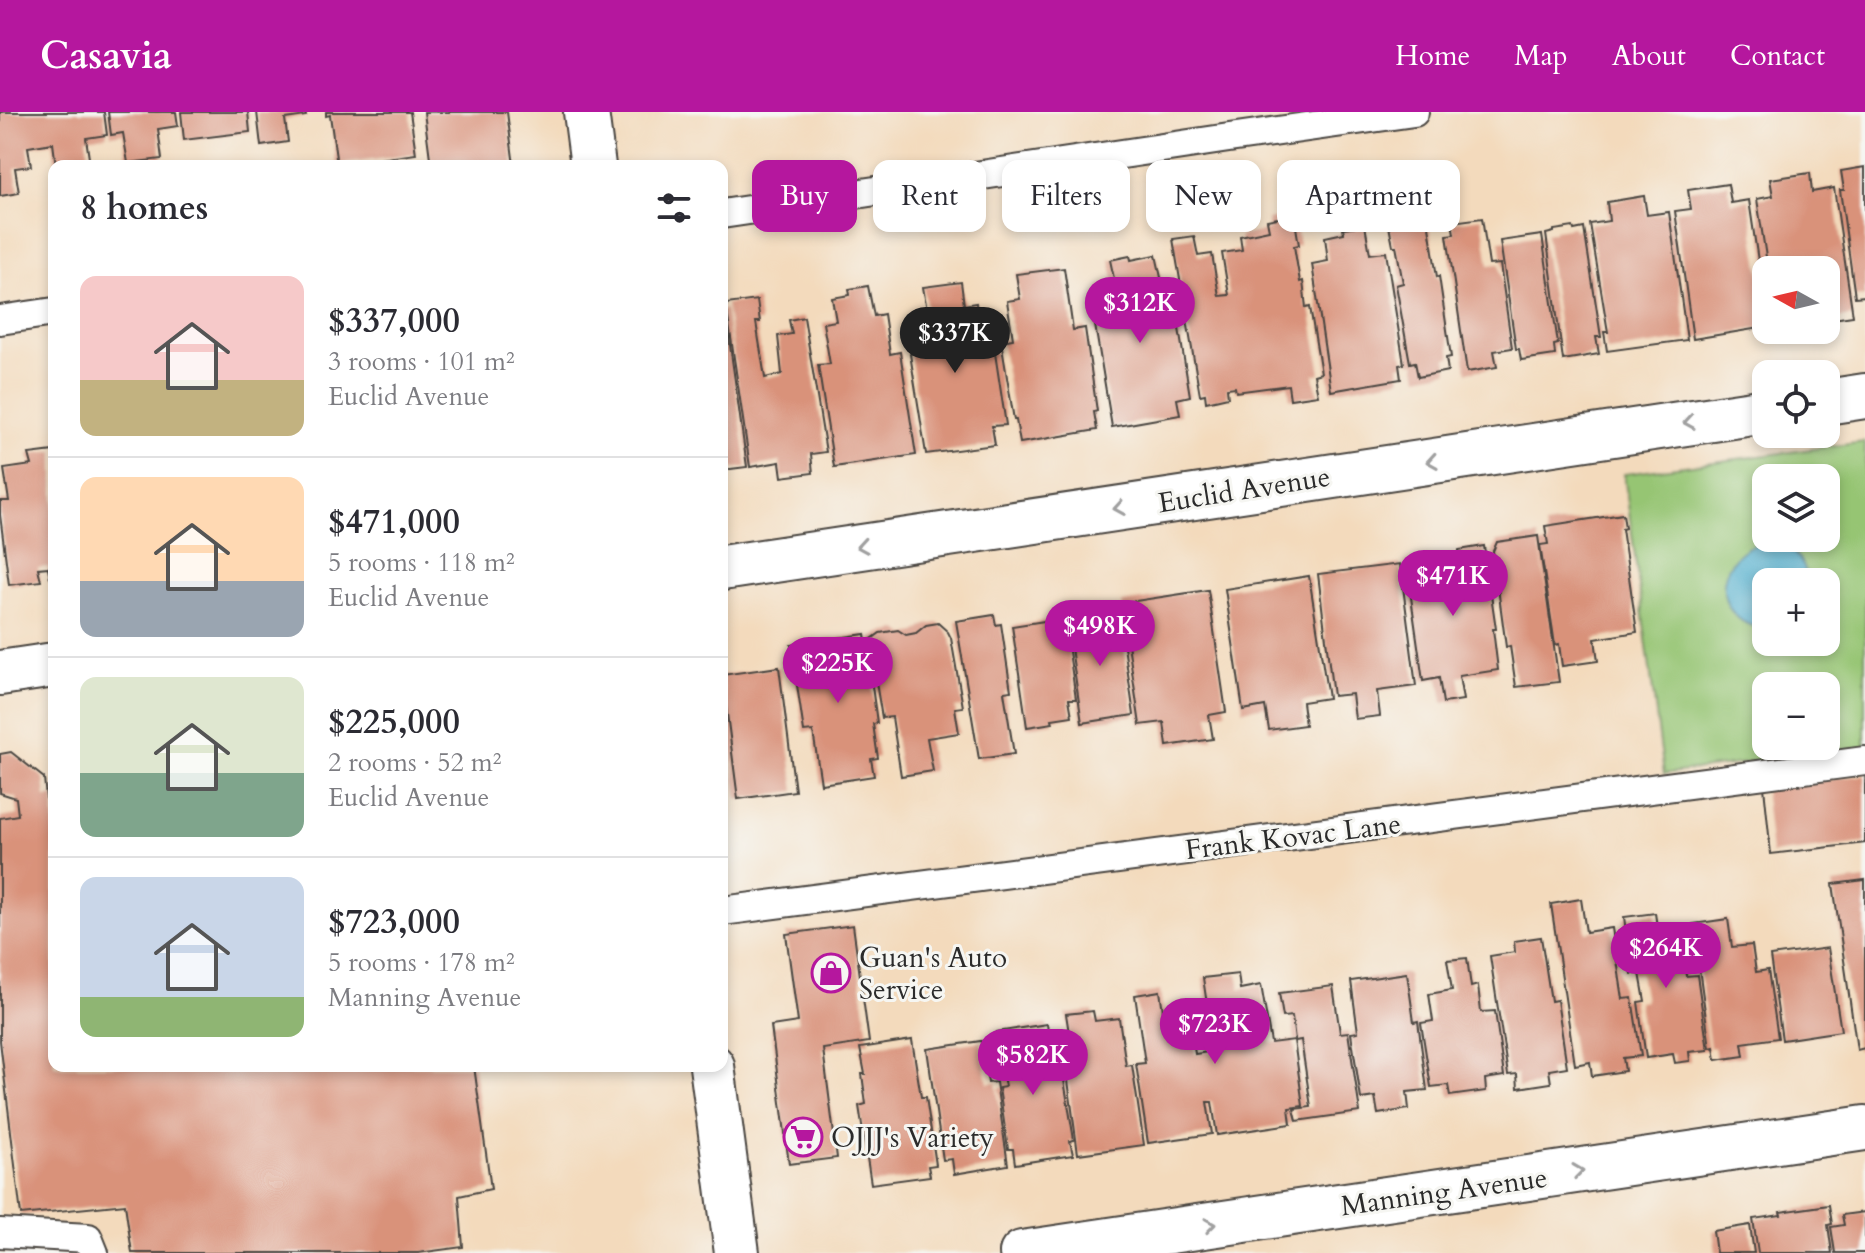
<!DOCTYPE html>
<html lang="en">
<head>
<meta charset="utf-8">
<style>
  :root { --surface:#fff; --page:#f2f2f3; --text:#2b2b33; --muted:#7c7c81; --line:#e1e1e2; --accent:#b5179e }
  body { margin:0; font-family:Cardo,serif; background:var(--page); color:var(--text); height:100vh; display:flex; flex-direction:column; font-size:30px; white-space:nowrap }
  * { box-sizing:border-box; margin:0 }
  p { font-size:26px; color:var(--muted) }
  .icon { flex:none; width:44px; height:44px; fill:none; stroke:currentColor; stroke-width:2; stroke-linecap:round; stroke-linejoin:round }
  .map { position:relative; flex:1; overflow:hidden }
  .details { position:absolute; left:48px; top:48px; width:680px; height:912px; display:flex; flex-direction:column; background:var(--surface); border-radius:16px; box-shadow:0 4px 12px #0003 }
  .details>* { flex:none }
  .hud { position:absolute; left:752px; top:48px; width:760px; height:72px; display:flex; gap:16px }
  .needle { width:52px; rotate:278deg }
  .controls { position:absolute; left:1752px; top:144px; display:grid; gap:16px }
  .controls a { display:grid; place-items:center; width:88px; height:88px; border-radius:16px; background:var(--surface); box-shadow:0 4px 12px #0003; font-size:40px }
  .price { position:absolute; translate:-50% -68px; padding:0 18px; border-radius:28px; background:var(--accent); color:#fff; font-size:26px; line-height:52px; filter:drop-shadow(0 2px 4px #0008) }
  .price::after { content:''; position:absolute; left:50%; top:48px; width:24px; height:18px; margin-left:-12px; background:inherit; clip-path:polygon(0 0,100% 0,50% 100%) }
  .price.active { background:#222; color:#fff }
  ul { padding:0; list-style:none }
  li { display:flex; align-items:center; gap:24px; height:200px; padding:0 32px }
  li+li { border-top:2px solid var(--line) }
  li span { display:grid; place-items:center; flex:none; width:224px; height:160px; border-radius:16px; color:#555 }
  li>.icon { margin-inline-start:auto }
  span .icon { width:96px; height:96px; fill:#fffc; stroke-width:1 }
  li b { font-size:34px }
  h2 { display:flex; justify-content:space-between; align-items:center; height:96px; padding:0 32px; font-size:34px }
  .tag { padding:0 28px; border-radius:16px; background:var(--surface); box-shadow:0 4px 12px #0003; font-size:28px; line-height:72px }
  .tag.active { background:var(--accent); color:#fff }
  header { display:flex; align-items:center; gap:48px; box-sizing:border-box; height:112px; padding:0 40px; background:var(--accent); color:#fff }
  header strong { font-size:38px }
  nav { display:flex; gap:44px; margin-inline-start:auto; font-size:28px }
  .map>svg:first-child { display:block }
</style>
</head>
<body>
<header>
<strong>Casavia</strong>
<nav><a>Home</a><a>Map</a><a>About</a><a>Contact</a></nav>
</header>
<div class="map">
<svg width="1865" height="1141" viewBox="0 0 1865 1141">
  <rect width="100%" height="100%" fill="#f6f6f2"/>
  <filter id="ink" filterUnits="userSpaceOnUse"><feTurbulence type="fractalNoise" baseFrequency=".0125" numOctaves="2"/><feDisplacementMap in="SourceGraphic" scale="16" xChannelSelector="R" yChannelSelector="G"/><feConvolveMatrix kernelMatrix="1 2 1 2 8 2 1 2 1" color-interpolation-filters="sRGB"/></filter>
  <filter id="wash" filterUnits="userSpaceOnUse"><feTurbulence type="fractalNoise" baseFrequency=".006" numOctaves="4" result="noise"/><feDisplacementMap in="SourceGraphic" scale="32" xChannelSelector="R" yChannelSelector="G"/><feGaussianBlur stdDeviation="1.8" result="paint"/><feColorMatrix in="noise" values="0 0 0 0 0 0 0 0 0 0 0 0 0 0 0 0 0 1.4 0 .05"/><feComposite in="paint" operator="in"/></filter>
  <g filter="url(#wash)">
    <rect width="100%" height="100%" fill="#f3dabc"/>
    <path fill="#96c573" stroke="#60784f" stroke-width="2" fill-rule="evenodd" d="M 1865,330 L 1865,635 L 1664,662 L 1624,362 ZM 1766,366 L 1826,366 L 1826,426 L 1766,426 ZM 1766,470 L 1826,470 L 1826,530 L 1766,530 ZM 1766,574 L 1826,574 L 1826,634 L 1766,634 Z"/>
    <path fill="#50aece" stroke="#3e6c7c" stroke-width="2" d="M 1765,431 C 1792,435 1802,443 1809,470 L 1766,470 L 1766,517 C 1756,515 1745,513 1737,505 C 1715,486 1722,450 1747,436 C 1752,433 1759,432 1765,431 Z"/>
    <g id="blocks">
      <g fill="#d9927a">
        <polygon points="0,0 104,0 107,23 86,26 90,53 56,54 53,31 28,35 31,54 15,56 19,81 0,84"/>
        <polygon points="108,0 176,0 178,14 158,17 162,47 128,51 123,21 111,23"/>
        <polygon points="181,0 248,0 250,20 184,28"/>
        <polygon points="257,0 305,0 306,4 285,7 288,30 261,34"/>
        <polygon points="326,0 410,0 416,42 337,53 330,3 326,4"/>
        <polygon points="424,0 507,0 514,54 431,54"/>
        <polygon points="1865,55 1865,184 1855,185 1840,78 1844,78 1841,59"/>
        <polygon points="1810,61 1812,80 1834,76 1853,204 1826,208 1826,158 1768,158 1757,87 1773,84 1770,67"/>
        <polygon points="1728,72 1731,91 1749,88 1766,203 1766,215 1693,227 1675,99 1691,97 1688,78"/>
        <polygon points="1644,84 1647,103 1669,100 1687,228 1607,239 1604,220 1608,220 1590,112 1609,109 1607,90"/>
        <polygon points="1294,103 1299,133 1294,134 1300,170 1303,169 1306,196 1310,195 1321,261 1314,263 1318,283 1290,287 1288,273 1236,280 1235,275 1227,276 1228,285 1206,290 1205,282 1200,283 1173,127 1194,124 1198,144 1212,142 1219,184 1229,183 1222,141 1242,138 1240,124 1269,118 1267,108"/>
        <polygon points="1482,106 1489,153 1500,152 1512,236 1494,239 1497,255 1467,260 1447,123 1454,122 1452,110"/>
        <polygon points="1428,108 1437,165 1439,164 1451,245 1446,246 1448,259 1418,265 1415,250 1410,251 1396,173 1403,171 1396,134 1393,134 1389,114"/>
        <polygon points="1365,113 1370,142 1386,140 1404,252 1399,253 1401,267 1331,279 1312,152 1328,149 1325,125 1344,121 1343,116"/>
        <polygon points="1573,115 1574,118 1584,116 1601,225 1596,225 1599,242 1563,248 1546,122 1554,120 1554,118"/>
        <polygon points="1542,123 1558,232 1554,233 1555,243 1521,248 1519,237 1516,237 1500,129"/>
        <polygon points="1156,143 1170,206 1177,204 1190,284 1177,287 1180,303 1112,315 1095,213 1107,211 1100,174 1115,171 1110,148 1130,144 1131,148"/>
        <polygon points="1064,156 1073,218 1085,216 1097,299 1094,300 1097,318 1020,331 1016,308 1014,308 1001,229 1013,227 1007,189 1020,187 1016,162"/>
        <polygon points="961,170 964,193 976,191 981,230 993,228 1006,313 992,314 995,333 926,342 910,242 922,239 915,200 927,198 923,175"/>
        <polygon points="868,174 874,204 884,202 890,242 900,240 916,343 834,355 818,253 830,252 823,211 836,209 832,186 850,183 849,177"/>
        <polygon points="757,188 760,210 756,210 765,266 782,262 778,224 792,222 789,208 804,205 826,340 811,342 813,361 782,365 780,350 750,355 726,192"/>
        <polygon points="725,197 747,355 722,358 722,198"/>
        <polygon points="54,339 54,465 50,466 48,455 38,456 41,469 9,473 0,403 0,389 9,389 4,357 32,353 29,342"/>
        <polygon points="1623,402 1625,416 1622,417 1637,520 1595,527 1598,549 1562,554 1559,532 1555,533 1540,433 1548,432 1545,414"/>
        <polygon points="1538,424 1559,570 1516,575 1510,534 1506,535 1493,439 1497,430"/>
        <polygon points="1484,434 1496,517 1493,517 1498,558 1459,564 1463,588 1443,591 1439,566 1423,569 1406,450 1459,443 1459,438"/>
        <polygon points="1400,452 1416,574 1377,579 1380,604 1355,607 1352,582 1333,584 1318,462"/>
        <polygon points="1309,464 1328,586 1302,590 1305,613 1269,618 1265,594 1243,598 1225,477"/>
        <polygon points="1208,478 1226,600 1209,603 1213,627 1167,634 1164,610 1140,613 1122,491"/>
        <polygon points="1119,500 1134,603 1082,611 1067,508"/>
        <polygon points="994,503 996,513 1001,512 1011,579 1004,580 1014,642 979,647 956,509"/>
        <polygon points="1064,506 1076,587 1069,587 1072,604 1052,607 1053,611 1027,615 1012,514"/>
        <polygon points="938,511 948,520 951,526 963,595 955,596 959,621 927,626 933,659 901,664 892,605 882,606 869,529 880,521 898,518 906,523 916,521 926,513"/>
        <polygon points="865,522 877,611 873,612 878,646 871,647 874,664 821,672 813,619 804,620 791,533"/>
        <polygon points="779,555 795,679 738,687 722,563"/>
        <polygon points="11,640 44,666 46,686 54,684 54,954 474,954 491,1077 459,1084 463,1135 418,1141 132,1141 125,1092 21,1103 0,929 0,706 18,703 16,686 0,681 0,642"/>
        <polygon points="1865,663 1865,731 1771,742 1764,675"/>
        <polygon points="1865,768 1865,936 1857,938 1833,772"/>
        <polygon points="1581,787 1586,820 1612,816 1623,887 1632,886 1641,944 1623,946 1625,959 1592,964 1590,950 1575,953 1551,792"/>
        <polygon points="1655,801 1657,815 1681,812 1687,851 1684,851 1686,864 1697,863 1708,938 1689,940 1690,949 1675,951 1673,942 1646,946 1638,890 1645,889 1640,861 1632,862 1624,805"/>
        <polygon points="1728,807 1732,835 1752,833 1756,860 1768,858 1778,926 1742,931 1744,944 1716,948 1714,935 1710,936 1693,812"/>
        <polygon points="853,813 869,930 823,937 837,1046 789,1052 771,914 798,910 786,822"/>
        <polygon points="1541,825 1551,889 1557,888 1567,955 1549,958 1551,971 1518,976 1517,962 1508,963 1490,844 1515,840 1514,829"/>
        <polygon points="1828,836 1841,919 1782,928 1770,844"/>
        <polygon points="1467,846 1471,875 1478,873 1481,900 1495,899 1504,964 1485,967 1486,979 1450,984 1448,973 1431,975 1421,911 1433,909 1429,882 1452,878 1447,848"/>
        <polygon points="1407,861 1414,910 1418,909 1427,978 1407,980 1409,997 1378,1002 1375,985 1361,987 1351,921 1358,920 1351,869"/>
        <polygon points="1238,862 1240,877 1261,873 1271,931 1294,928 1303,994 1289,996 1291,1012 1217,1023 1212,990 1207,990 1212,1022 1148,1031 1136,952 1145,951 1135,883 1160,879 1163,899 1188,895 1195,942 1214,939 1203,866"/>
        <polygon points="1333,874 1340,921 1348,920 1360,1000 1297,1009 1294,997 1311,995 1301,928 1295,929 1292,904 1283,905 1279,881"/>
        <polygon points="1093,899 1095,909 1119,906 1126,954 1132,953 1144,1033 1078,1042 1067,961 1075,959 1066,902"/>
        <polygon points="1047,912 1055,964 1063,962 1074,1028 1070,1029 1073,1043 1015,1052 1013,1037 1008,1037 999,976 1005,975 996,920"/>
        <polygon points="912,928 921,985 926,985 936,1053 928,1054 930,1064 871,1072 859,994 866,992 862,962 865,962 860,936"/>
        <polygon points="981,929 988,971 996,970 1008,1053 954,1062 952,1047 943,1048 927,937"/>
        <polygon points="1829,1093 1832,1112 1828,1113 1832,1141 1758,1141 1753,1107 1781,1103 1780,1100"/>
        <polygon points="1865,1100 1865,1141 1835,1141 1831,1115 1844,1113 1842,1103"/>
        <polygon points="1750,1113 1754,1141 1716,1141 1713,1119"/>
      </g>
    </g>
  </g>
  <g filter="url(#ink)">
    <use href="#blocks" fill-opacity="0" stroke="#494541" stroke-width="2"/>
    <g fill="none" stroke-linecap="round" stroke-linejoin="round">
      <g stroke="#494541" stroke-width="32">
        <g id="lane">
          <polyline points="722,102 1229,26 1414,0"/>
          <polyline points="0,208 54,200"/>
          <polyline points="722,799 1865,649"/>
          <polyline points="0,1121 88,1126 94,1141"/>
        </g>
      </g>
      <g stroke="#494541" stroke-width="48">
        <g id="street">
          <polyline points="1826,290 1865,284"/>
          <polyline points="722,456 1766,299"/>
          <polyline points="0,561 54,553"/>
          <polyline points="1022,1141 1865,1016"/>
        </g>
      </g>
      <g stroke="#494541" stroke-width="48">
        <g id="secondary">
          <polyline points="586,0 593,54"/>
          <polyline points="712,954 737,1141"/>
        </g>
      </g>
      <use href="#lane" stroke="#fff" stroke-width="28"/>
      <use href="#street" stroke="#fff" stroke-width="44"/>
      <use href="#secondary" stroke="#fff" stroke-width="44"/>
    </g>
    <defs><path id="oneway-chevron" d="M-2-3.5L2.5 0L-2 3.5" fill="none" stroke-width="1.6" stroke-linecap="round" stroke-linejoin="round" transform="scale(2)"/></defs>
    <g stroke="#a0a0a0">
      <use href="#oneway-chevron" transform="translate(1689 310) rotate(171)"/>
      <use href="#oneway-chevron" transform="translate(1432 349) rotate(171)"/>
      <use href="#oneway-chevron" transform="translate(1119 396) rotate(171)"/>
      <use href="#oneway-chevron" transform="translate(862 434) rotate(171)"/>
      <use href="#oneway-chevron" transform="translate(1578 1059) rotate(-8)"/>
      <use href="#oneway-chevron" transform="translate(1210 1113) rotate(-8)"/>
    </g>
  </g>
  <defs>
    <g id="shop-ring" transform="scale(2)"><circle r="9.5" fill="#f6f6f2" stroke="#b5179e" stroke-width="1.5"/><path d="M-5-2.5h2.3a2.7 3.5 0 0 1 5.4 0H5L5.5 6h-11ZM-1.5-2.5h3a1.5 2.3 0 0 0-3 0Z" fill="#b5179e"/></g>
    <g id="supermarket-ring" transform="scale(2)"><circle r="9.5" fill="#f6f6f2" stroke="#b5179e" stroke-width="1.5"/><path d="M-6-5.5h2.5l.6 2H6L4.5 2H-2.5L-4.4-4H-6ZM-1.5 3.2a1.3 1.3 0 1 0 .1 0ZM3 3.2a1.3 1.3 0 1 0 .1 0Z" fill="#b5179e"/></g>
  </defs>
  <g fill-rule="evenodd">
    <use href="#shop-ring" x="831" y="861"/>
    <use href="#supermarket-ring" x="803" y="1025"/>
  </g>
  <g text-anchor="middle" stroke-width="6" stroke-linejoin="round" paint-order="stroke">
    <g font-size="28" fill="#2b2b2b" stroke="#f6f6f2">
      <text transform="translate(1244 377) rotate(-9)" y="10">Euclid Avenue</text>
      <text transform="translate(1293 724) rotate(-7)" y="10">Frank Kovac Lane</text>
      <text transform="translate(1444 1079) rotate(-8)" y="10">Manning Avenue</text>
    </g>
    <g font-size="28" fill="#2b2b2b" stroke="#f6f6f2" text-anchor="start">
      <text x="859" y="855">Guan's Auto<tspan x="859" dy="32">Service</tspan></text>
      <text x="831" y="1035">OJJJ's Variety</text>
    </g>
  </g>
</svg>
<div class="controls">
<a><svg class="needle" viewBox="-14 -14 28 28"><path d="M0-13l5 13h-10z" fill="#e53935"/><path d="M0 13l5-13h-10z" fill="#7c7c81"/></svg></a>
<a><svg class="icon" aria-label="locate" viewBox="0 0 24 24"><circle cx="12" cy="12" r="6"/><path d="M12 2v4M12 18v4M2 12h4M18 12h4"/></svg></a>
<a><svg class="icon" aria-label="layers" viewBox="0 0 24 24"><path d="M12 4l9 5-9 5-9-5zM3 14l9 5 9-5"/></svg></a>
<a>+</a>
<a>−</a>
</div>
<b class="price" style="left:1140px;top:233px">$312K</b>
<b class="price active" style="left:955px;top:263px">$337K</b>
<b class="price" style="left:1453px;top:506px">$471K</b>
<b class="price" style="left:1100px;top:556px">$498K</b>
<b class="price" style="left:838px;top:593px">$225K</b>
<b class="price" style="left:1666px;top:878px">$264K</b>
<b class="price" style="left:1215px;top:954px">$723K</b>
<b class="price" style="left:1033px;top:985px">$582K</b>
<div class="hud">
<a class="tag active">Buy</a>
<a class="tag">Rent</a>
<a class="tag">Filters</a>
<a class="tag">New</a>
<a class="tag">Apartment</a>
</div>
<section class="details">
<h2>8 homes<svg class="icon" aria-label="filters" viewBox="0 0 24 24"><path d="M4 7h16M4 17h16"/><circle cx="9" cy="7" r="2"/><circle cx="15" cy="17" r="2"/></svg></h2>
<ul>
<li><span style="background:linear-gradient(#f6c9c9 65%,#c2b280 0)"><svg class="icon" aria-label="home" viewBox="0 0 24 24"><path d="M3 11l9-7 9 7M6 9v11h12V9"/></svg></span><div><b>$337,000</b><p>3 rooms · 101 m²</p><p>Euclid Avenue</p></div></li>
<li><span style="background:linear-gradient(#ffd9b3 65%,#9aa5b1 0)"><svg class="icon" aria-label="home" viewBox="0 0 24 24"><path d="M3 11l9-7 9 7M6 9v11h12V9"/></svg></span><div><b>$471,000</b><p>5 rooms · 118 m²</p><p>Euclid Avenue</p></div></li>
<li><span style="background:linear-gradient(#dfe7d0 60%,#7fa58c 0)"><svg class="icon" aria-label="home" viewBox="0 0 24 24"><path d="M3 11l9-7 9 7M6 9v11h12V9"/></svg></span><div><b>$225,000</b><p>2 rooms · 52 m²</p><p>Euclid Avenue</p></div></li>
<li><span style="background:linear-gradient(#c9d6e8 75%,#8fb573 0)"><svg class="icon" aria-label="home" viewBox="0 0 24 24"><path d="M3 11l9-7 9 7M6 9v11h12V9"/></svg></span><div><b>$723,000</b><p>5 rooms · 178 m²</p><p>Manning Avenue</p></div></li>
</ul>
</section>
</div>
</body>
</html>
